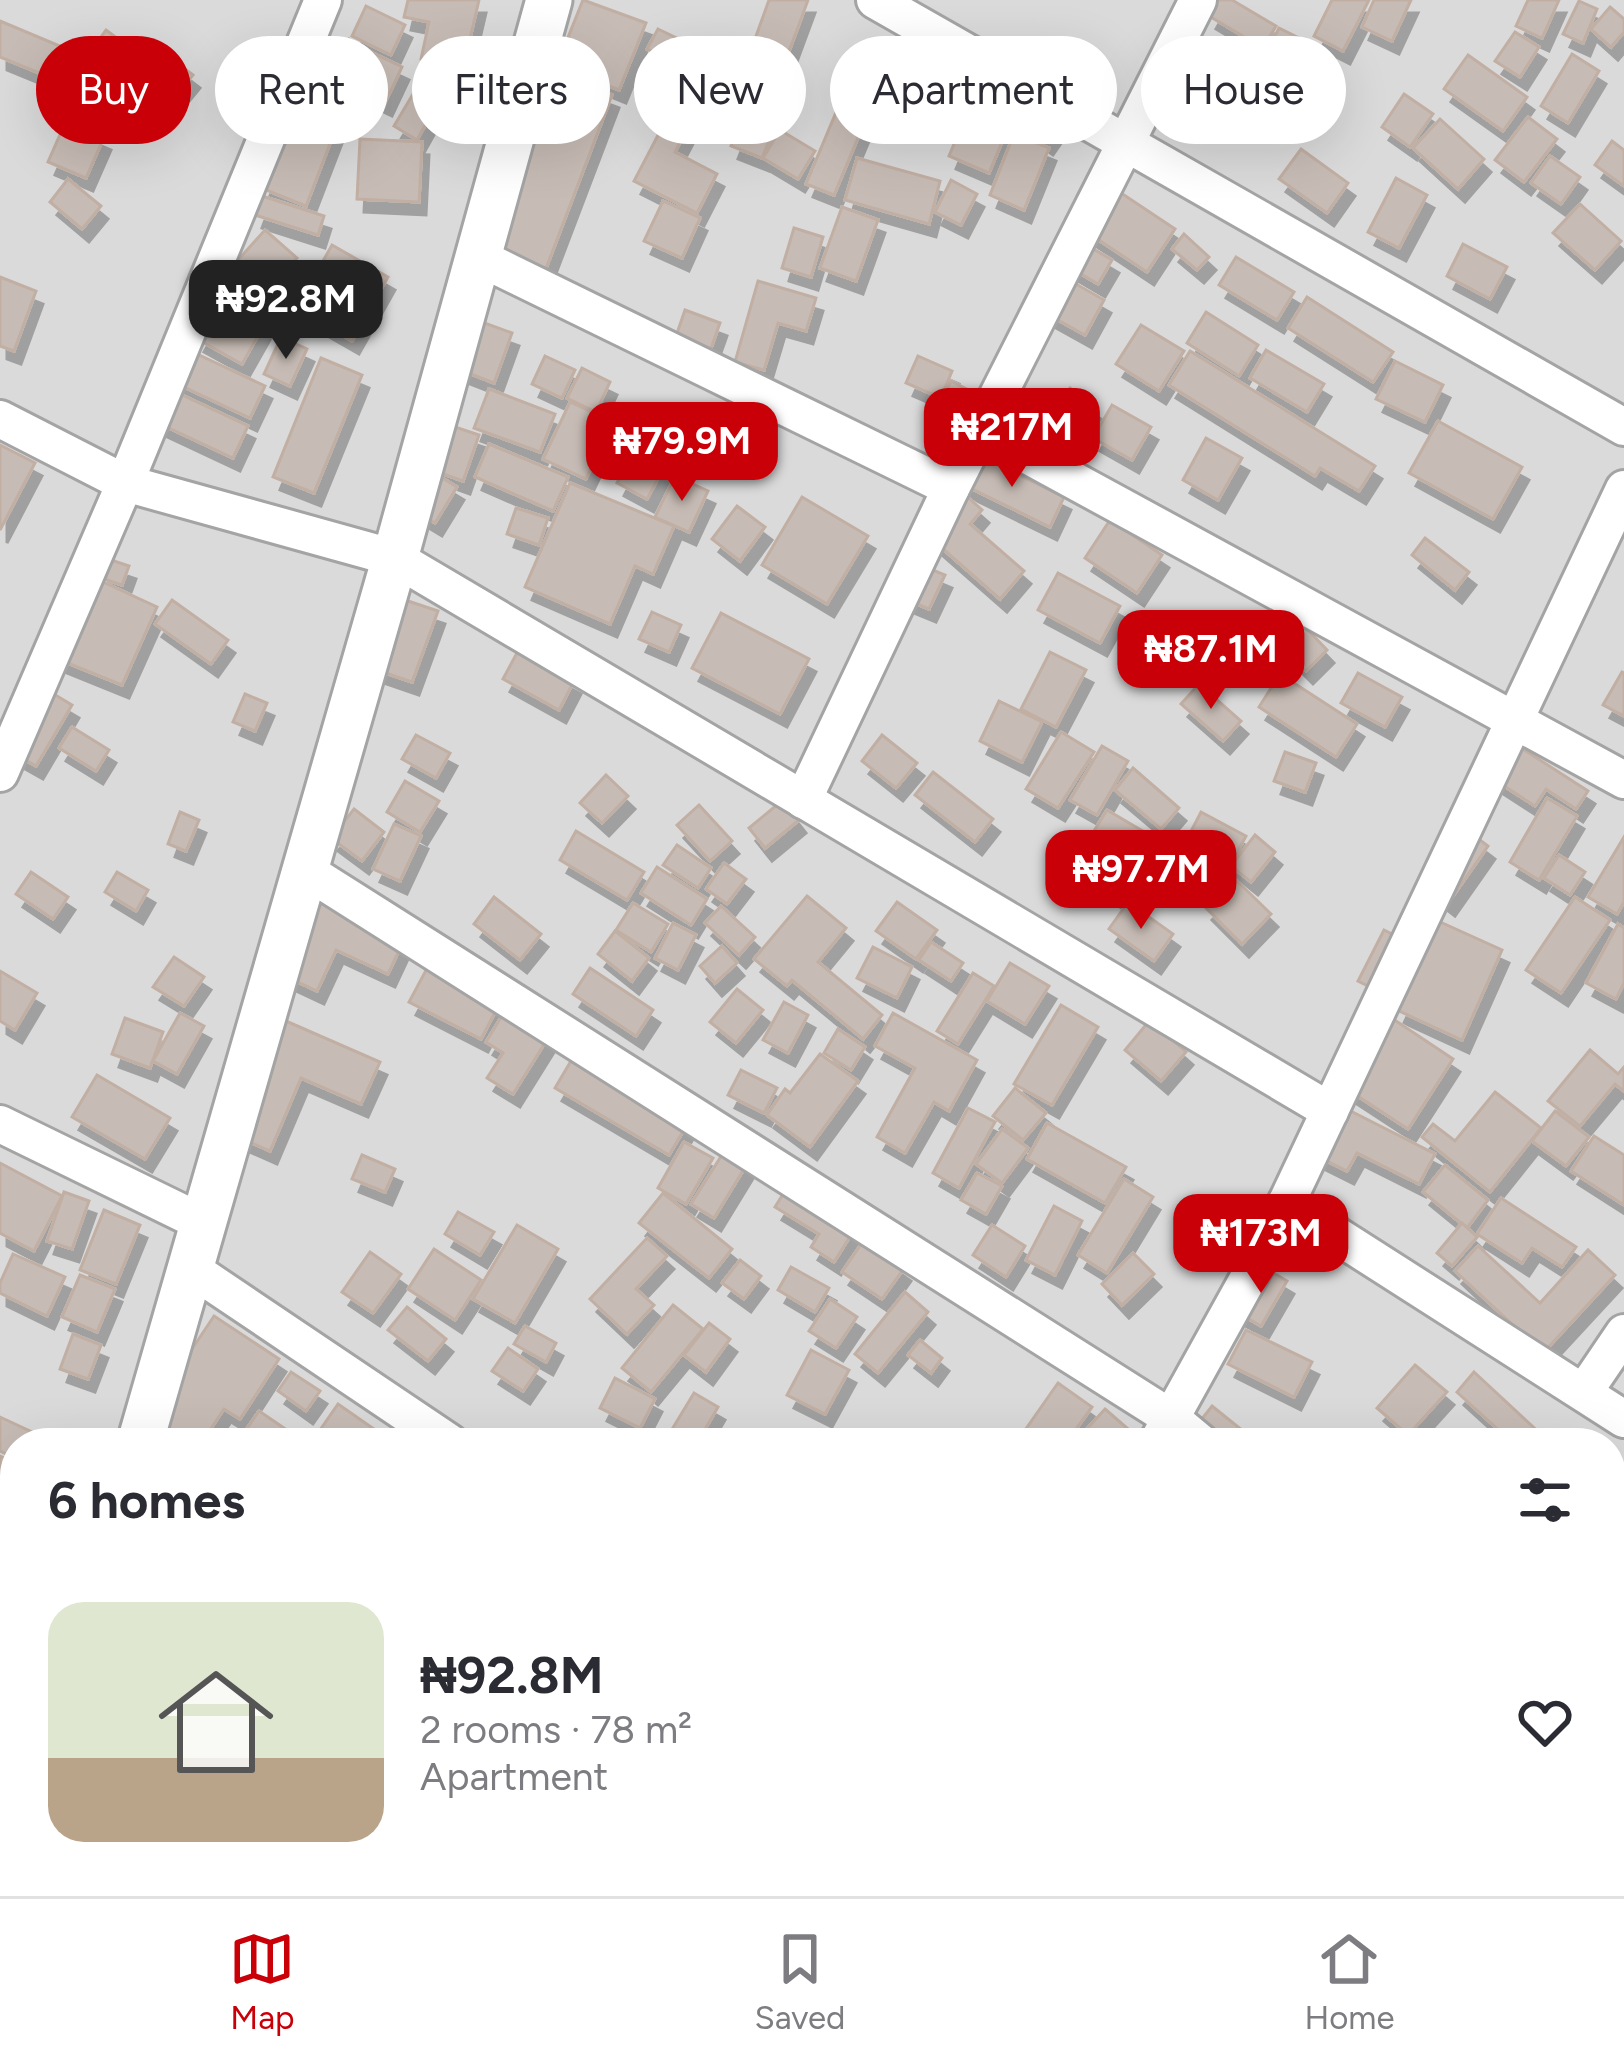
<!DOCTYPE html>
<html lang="en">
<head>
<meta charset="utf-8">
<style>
  :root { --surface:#fff; --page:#f2f2f3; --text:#2b2b33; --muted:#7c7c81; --line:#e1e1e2; --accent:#ca0009 }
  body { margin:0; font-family:Figtree,sans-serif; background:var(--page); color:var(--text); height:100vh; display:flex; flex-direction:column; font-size:45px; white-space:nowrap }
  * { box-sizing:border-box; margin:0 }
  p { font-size:39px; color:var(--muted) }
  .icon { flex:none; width:66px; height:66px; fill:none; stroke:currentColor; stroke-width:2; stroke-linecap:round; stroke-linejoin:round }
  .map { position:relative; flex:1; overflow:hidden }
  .side { position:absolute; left:0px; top:1428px; width:1626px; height:468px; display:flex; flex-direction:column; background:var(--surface); border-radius:48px 48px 0 0; box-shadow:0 12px 48px #0002 }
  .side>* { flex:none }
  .guide { position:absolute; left:36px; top:36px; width:1554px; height:108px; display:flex; gap:24px }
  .price { position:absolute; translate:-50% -102px; padding:0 27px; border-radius:24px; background:var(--accent); color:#fff; font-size:39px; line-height:78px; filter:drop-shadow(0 3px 6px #0008) }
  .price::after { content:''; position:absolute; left:50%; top:72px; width:36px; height:27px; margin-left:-18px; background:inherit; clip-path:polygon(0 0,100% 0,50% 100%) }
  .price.active { background:#222; color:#fff }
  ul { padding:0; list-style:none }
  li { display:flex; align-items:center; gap:36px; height:300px; padding:0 48px }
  li span { display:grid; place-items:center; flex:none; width:336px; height:240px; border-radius:36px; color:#555 }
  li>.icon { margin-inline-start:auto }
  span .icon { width:144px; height:144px; fill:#fffc; stroke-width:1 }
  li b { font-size:51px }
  h2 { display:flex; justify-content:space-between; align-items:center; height:144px; padding:0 48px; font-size:51px }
  .tag { padding:0 42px; border-radius:54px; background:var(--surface); box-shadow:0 12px 48px #0002; font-size:42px; line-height:108px }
  .tag.active { background:var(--accent); color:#fff }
  .dock { display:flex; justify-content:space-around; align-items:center; height:168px; border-top:3px solid var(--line); background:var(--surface); font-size:33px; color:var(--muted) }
  .dock a { display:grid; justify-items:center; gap:6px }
  .dock .active { color:var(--accent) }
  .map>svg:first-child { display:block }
</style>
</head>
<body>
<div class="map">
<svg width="1624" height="1896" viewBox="0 0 1624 1896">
  <defs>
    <filter id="shadow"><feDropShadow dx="7" dy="13" stdDeviation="0" flood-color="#0004"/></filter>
  </defs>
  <rect width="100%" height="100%" fill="#efeae2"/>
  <path fill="#dbdada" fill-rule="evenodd" d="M 0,0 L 1624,0 L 1624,1896 L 0,1896 ZM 15,1443 L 1611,1443 L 1611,1881 L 15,1881 Z"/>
  <g fill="#c7bcb5" stroke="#c2afa3" stroke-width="3" filter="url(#shadow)">
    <polygon points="408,0 479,0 463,68 421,59 429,22 404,17"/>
    <polygon points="583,0 646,23 619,90 557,65"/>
    <polygon points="769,0 808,0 785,62 751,50"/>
    <polygon points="1218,0 1232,0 1276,26 1263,48 1209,16"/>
    <polygon points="1332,0 1369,0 1343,51 1314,36"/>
    <polygon points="1374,0 1411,0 1392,41 1362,27"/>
    <polygon points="1528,0 1559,0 1542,38 1516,26"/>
    <polygon points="1579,1 1597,9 1583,43 1563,34"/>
    <polygon points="366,6 405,25 391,55 352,36"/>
    <polygon points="1610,7 1624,19 1624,32 1611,47 1591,29"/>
    <polygon points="0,21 67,49 54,79 0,57"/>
    <polygon points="1279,28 1307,42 1296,64 1268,50"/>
    <polygon points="658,29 689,44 679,64 647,49"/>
    <polygon points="106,30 137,53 121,75 90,52"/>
    <polygon points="1515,32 1539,47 1520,77 1495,61"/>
    <polygon points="349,39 371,52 347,92 326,80"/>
    <polygon points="155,46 193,75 171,102 133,73"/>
    <polygon points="945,52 982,65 967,105 931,92"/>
    <polygon points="373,53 402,67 385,103 356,89"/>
    <polygon points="1572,54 1599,71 1568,123 1541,106"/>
    <polygon points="1468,55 1527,97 1503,131 1444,89"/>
    <polygon points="1258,57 1283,72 1260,113 1234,99"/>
    <polygon points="550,72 612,95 545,271 484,247"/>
    <polygon points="995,75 1062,119 1046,142 980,97"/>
    <polygon points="758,78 789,91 762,158 731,146"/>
    <polygon points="416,89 438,102 417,140 394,126"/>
    <polygon points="845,91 873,102 834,195 806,184"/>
    <polygon points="1404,94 1433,114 1410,147 1382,127"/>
    <polygon points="295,98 341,115 306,206 261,188"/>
    <polygon points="967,113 1007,130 989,173 949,156"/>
    <polygon points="668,116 688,127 675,152 717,174 697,213 634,181"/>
    <polygon points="1528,117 1557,139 1524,182 1495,160"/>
    <polygon points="1440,119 1484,159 1458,189 1413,148"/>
    <polygon points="66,121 104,137 86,178 48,162"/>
    <polygon points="780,130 815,151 798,179 763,158"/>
    <polygon points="1014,134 1049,148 1024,210 990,195"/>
    <polygon points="360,139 422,142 419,202 357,199"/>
    <polygon points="1612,141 1624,150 1624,186 1595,165"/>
    <polygon points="1301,149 1348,183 1327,213 1279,179"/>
    <polygon points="1550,156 1580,177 1561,204 1531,183"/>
    <polygon points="857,158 940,181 929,224 845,200"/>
    <polygon points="1396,178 1427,195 1399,248 1368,232"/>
    <polygon points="68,179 101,206 82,229 50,202"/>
    <polygon points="951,180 977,194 961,225 935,212"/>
    <polygon points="1118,191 1175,229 1147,272 1090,234"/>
    <polygon points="262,196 324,216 318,235 255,215"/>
    <polygon points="663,201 700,218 682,258 644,241"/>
    <polygon points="1580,204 1621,241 1595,270 1553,233"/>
    <polygon points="842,207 878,220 856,281 820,268"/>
    <polygon points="794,228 823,237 811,277 782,268"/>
    <polygon points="265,230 297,258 269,288 238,260"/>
    <polygon points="1184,234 1209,257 1197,270 1172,249"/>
    <polygon points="1085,244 1112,260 1098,284 1071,268"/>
    <polygon points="1463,244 1507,267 1490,299 1447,276"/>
    <polygon points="332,245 388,277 352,341 296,309"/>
    <polygon points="1236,257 1294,292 1277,320 1219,285"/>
    <polygon points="0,277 36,291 14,351 0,346"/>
    <polygon points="1069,280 1104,300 1085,335 1049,315"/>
    <polygon points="758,281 816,298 806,331 778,323 764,370 735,362"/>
    <polygon points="1307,297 1393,352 1373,382 1288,328"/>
    <polygon points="220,299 264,325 242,364 197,339"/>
    <polygon points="685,310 720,323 710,351 675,339"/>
    <polygon points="1206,312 1258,345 1239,376 1187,343"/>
    <polygon points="468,317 512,333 494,383 450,366"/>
    <polygon points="1141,325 1184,351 1159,391 1116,364"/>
    <polygon points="281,337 307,349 290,386 264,374"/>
    <polygon points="182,347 265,386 250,418 167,379"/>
    <polygon points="1266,350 1324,384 1307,412 1250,378"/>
    <polygon points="1190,351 1375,466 1359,491 1320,468 1315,476 1169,385"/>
    <polygon points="545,356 575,370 562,398 532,384"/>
    <polygon points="918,356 952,371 941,398 906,383"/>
    <polygon points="321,358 362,375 314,493 273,477"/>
    <polygon points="1395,361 1443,385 1425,422 1376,399"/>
    <polygon points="582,368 610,382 596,412 567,398"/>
    <polygon points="951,381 974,393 959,424 936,413"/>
    <polygon points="167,388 248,426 233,458 152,420"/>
    <polygon points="1070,388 1095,407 1074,433 1050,414"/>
    <polygon points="489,389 555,414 540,452 474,428"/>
    <polygon points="570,402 613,422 586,479 543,459"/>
    <polygon points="1112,405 1151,427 1132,460 1093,438"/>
    <polygon points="1438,421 1522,467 1493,519 1409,473"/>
    <polygon points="440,422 479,435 463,481 424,467"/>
    <polygon points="1206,438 1242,458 1218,500 1183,480"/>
    <polygon points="640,439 671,455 647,499 617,483"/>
    <polygon points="489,444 568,477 553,511 475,477"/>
    <polygon points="0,445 35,463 0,530"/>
    <polygon points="975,454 1064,497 1050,527 960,483"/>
    <polygon points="434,473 457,487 435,523 412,509"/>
    <polygon points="675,476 708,491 689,532 655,517"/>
    <polygon points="570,483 674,526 653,574 635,566 610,624 525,587"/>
    <polygon points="962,492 982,510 970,524 1024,571 1000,599 926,534"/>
    <polygon points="802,497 868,536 827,604 762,565"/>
    <polygon points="737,506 765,527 740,561 712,539"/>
    <polygon points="516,508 548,518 539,545 507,534"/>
    <polygon points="1110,520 1162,555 1137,593 1085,558"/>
    <polygon points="1425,538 1469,572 1455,590 1412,555"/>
    <polygon points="105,558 129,566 122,585 98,577"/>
    <polygon points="918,564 945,575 929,609 902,598"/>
    <polygon points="1058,573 1120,606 1100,643 1038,610"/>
    <polygon points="92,577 157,607 122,685 55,658"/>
    <polygon points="402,599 438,611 412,682 377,670"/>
    <polygon points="172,600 228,640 211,664 155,624"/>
    <polygon points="652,612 681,625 669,652 639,639"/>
    <polygon points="721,613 809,659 780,714 692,668"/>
    <polygon points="1303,625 1327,650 1306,671 1281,646"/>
    <polygon points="1165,626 1179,638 1152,673 1137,661"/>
    <polygon points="518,651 574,681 559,710 503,679"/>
    <polygon points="1050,652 1086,670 1056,727 1021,709"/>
    <polygon points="1622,672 1624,673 1624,716 1603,705"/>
    <polygon points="1358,673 1402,697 1385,727 1341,703"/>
    <polygon points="1280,674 1357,724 1336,757 1259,707"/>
    <polygon points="1199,684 1241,721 1223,741 1181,704"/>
    <polygon points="47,690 72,705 36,766 11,752"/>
    <polygon points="245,694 267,703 255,731 233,722"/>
    <polygon points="999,701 1042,722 1022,762 980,741"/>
    <polygon points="72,727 109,750 96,771 59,748"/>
    <polygon points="1061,732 1094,752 1058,808 1026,789"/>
    <polygon points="416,735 450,753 436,778 402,759"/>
    <polygon points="882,735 917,763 896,788 862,761"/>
    <polygon points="1501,735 1588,791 1576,809 1546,789 1535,806 1478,769"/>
    <polygon points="1102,746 1128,761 1097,815 1070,800"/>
    <polygon points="1285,752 1316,763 1305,792 1274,781"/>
    <polygon points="1133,768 1179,808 1161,829 1115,790"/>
    <polygon points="933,772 993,819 975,842 915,795"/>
    <polygon points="606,775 628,796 602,823 580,803"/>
    <polygon points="405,781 439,801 420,832 387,812"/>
    <polygon points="1547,798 1577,816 1539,880 1510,862"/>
    <polygon points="783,800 799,820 765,848 749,828"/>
    <polygon points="699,805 732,841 710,861 677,825"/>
    <polygon points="354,809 384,832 362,861 331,838"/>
    <polygon points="1107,810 1153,837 1118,897 1092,882 1115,843 1094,831"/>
    <polygon points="180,812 199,820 186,851 168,844"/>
    <polygon points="1201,812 1246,836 1229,867 1185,843"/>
    <polygon points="394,824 421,836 400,881 373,869"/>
    <polygon points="576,831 644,872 627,900 560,860"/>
    <polygon points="1468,831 1488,846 1448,903 1427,887"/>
    <polygon points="1255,835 1275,852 1251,882 1231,866"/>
    <polygon points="1624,837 1624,902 1617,914 1588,897"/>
    <polygon points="677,845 711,868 698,888 663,865"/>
    <polygon points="1559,855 1585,872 1570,895 1544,878"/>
    <polygon points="724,863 746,879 727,904 706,889"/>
    <polygon points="657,867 707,899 691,925 641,893"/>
    <polygon points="31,872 68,897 53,919 16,894"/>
    <polygon points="117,872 148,890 136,911 105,892"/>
    <polygon points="1234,878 1271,914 1242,944 1205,907"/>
    <polygon points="305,896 403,942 388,974 336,950 317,991 270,969"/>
    <polygon points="807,896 846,928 818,962 882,1015 863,1039 792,980 787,986 754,959"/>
    <polygon points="494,897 541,934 520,960 474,924"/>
    <polygon points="1575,897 1610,920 1561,993 1526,970"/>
    <polygon points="897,902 937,930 916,959 876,931"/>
    <polygon points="1128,902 1173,934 1154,961 1109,929"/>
    <polygon points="633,903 668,924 651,952 616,930"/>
    <polygon points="721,906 755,937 739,955 705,923"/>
    <polygon points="1438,921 1502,950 1462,1040 1397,1010"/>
    <polygon points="673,923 696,935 678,970 655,958"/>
    <polygon points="1618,924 1624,928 1624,983 1616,999 1586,983"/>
    <polygon points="1384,930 1414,945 1388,996 1358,981"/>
    <polygon points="615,931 649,958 632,981 598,954"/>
    <polygon points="931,942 963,963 951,981 919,960"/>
    <polygon points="722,946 737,963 715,983 700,966"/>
    <polygon points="873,947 912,967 897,998 857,978"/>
    <polygon points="174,957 204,977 184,1006 153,987"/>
    <polygon points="431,961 503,997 481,1039 409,1002"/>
    <polygon points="1010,963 1049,986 1025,1024 987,1001"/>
    <polygon points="590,968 653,1010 636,1036 573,994"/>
    <polygon points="0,971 37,993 15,1030 0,1021"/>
    <polygon points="973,973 994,986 958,1044 937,1031"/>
    <polygon points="737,989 763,1010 736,1043 710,1022"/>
    <polygon points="784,1002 808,1015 788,1053 763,1040"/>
    <polygon points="1061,1005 1098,1027 1052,1105 1014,1084"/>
    <polygon points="508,1006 551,1033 513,1094 487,1078 503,1053 486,1042"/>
    <polygon points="180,1013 204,1026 177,1074 153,1061"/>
    <polygon points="893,1013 977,1060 949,1111 934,1102 905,1153 877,1137 915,1068 875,1046"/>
    <polygon points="125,1018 163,1032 150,1068 112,1054"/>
    <polygon points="279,1018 380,1062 361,1104 301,1078 270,1151 229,1133"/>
    <polygon points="1393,1019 1453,1059 1408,1129 1347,1089"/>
    <polygon points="1150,1020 1186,1052 1161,1081 1125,1050"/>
    <polygon points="838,1029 865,1047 851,1070 824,1053"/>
    <polygon points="581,1044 695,1111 669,1155 555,1088"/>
    <polygon points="1590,1050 1618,1074 1624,1067 1624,1091 1615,1084 1580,1126 1548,1101"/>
    <polygon points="820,1054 858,1081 810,1147 767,1115 785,1089 790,1093"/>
    <polygon points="741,1070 777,1088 764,1113 728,1095"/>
    <polygon points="97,1075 170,1118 145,1159 72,1117"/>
    <polygon points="1015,1088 1046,1113 1023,1140 993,1116"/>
    <polygon points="1495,1092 1541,1128 1490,1192 1422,1137 1433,1124 1455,1141"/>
    <polygon points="1327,1099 1435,1154 1419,1184 1357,1153 1347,1171 1301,1148"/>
    <polygon points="968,1108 995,1122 959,1188 933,1173"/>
    <polygon points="1555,1111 1589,1137 1566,1166 1532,1141"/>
    <polygon points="1047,1123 1126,1167 1105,1203 1027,1159"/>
    <polygon points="1002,1129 1028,1148 1002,1183 976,1164"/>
    <polygon points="1594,1136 1624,1155 1624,1205 1571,1171"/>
    <polygon points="684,1142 713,1158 686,1204 658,1188"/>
    <polygon points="725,1150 747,1164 714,1218 691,1204"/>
    <polygon points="362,1155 395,1169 385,1192 352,1179"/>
    <polygon points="0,1163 62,1196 34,1251 0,1233"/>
    <polygon points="1445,1165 1488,1200 1467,1228 1423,1192"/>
    <polygon points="977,1173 1002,1186 986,1214 961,1200"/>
    <polygon points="1124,1179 1153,1197 1107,1273 1078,1255"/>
    <polygon points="788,1186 856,1227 834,1262 811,1247 819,1234 775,1207"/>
    <polygon points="64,1192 89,1201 72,1249 47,1241"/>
    <polygon points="663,1193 732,1249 709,1278 639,1223"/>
    <polygon points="1501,1198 1576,1247 1562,1267 1532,1248 1522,1263 1477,1234"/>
    <polygon points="1054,1206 1082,1221 1055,1275 1026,1260"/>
    <polygon points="104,1210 140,1225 116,1284 80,1270"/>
    <polygon points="458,1212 494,1232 480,1255 445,1234"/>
    <polygon points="1462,1223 1477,1237 1452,1266 1437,1253"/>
    <polygon points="517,1225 558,1249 515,1323 473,1299"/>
    <polygon points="992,1225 1025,1246 1006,1277 973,1255"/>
    <polygon points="647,1238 667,1256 636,1289 654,1305 627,1334 590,1299"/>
    <polygon points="864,1240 904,1268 882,1299 842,1272"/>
    <polygon points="1478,1246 1540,1303 1588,1250 1615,1275 1543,1353 1455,1271"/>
    <polygon points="434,1249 481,1280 455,1320 408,1289"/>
    <polygon points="370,1252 401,1274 373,1313 342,1292"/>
    <polygon points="1133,1253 1154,1274 1122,1305 1102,1284"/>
    <polygon points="13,1254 65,1277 47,1316 0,1293 0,1283"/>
    <polygon points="740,1260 761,1276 744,1299 722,1283"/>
    <polygon points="1262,1266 1287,1281 1261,1326 1235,1311"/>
    <polygon points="791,1267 829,1288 815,1312 778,1290"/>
    <polygon points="80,1275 115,1289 97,1332 62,1317"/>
    <polygon points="905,1292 928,1312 878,1373 855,1354"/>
    <polygon points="830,1299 857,1317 836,1348 809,1331"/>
    <polygon points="673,1305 703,1329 651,1392 622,1368"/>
    <polygon points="407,1307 446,1339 428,1361 388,1330"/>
    <polygon points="214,1316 279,1359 240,1419 224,1409 201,1443 140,1443 133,1438"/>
    <polygon points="709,1323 730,1339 706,1372 684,1355"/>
    <polygon points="525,1326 556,1343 546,1362 514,1344"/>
    <polygon points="1246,1330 1312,1362 1294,1397 1228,1364"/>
    <polygon points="73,1334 101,1345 88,1379 60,1369"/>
    <polygon points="920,1340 942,1358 931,1373 908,1355"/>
    <polygon points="508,1348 538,1369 523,1391 492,1371"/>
    <polygon points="811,1350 849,1370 825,1414 787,1395"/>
    <polygon points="1415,1365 1447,1392 1408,1435 1377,1408"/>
    <polygon points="291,1372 320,1391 306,1411 278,1391"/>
    <polygon points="1474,1372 1545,1438 1540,1443 1513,1443 1457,1392"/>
    <polygon points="615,1378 655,1399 640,1428 600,1408"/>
    <polygon points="1058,1383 1092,1407 1066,1443 1016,1443"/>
    <polygon points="694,1393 718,1407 697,1443 680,1443 668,1436"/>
    <polygon points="338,1404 394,1443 311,1443"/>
    <polygon points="1212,1406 1258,1443 1219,1443 1197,1425"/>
    <polygon points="1105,1409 1128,1429 1116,1443 1074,1443"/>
    <polygon points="259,1411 306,1443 237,1443"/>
    <polygon points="0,1417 32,1432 27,1443 15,1443 15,1458 0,1451"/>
    <polygon points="0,1456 15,1463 15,1576 7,1591 0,1587"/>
    <polygon points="388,1881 425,1881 440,1894 376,1896"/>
    <polygon points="515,1881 551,1881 568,1896 532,1896"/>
    <polygon points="912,1881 960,1881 949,1896 901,1896"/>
    <polygon points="972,1881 1006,1881 1010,1884 1001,1896 979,1896 968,1887"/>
    <polygon points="1089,1881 1154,1881 1146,1896 1117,1896"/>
    <polygon points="1332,1881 1350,1881 1358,1887 1351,1896 1320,1896"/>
    <polygon points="1373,1881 1400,1881 1408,1886 1402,1896 1367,1896 1364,1894"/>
  </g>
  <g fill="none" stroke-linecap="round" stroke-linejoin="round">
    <g stroke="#a4a4a4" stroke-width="42">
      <g id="minor">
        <polyline points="875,0 1624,427"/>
        <polyline points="478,257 951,488"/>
        <polyline points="0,419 125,483 395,558 1330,1111"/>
        <polyline points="981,430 1624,780"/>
        <polyline points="0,773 125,483 323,0"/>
        <polyline points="803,800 951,488 1198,0"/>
        <polyline points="305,870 1171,1418 1201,1443"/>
        <polyline points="0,1124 203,1223"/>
        <polyline points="1286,1203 1624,1419"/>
        <polyline points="190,1268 450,1443"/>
        <polyline points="1584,1392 1624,1333"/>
        <polyline points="1157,1443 1265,1248 1624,489"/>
        <polyline points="0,1615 15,1622"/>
        <polyline points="1611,1805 1624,1789"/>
        <polyline points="477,1881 495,1896"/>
        <polyline points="1083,1881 1102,1896"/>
        <polyline points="904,1896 913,1881"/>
        <polyline points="1539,1896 1551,1881"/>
      </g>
    </g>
    <g stroke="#a4a4a4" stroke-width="51">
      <g id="tertiary">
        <polyline points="140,1443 395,558 549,0"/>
        <polyline points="8,1896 15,1873"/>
      </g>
    </g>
    <use href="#minor" stroke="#fff" stroke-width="36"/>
    <use href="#tertiary" stroke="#fff" stroke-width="45"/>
  </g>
</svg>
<b class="price active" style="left:286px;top:362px">₦92.8M</b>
<b class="price" style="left:1012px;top:490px">₦217M</b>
<b class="price" style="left:682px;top:504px">₦79.9M</b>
<b class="price" style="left:1211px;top:712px">₦87.1M</b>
<b class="price" style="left:1141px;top:932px">₦97.7M</b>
<b class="price" style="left:1261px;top:1296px">₦173M</b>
<div class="guide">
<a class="tag active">Buy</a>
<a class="tag">Rent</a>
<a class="tag">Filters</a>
<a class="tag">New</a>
<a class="tag">Apartment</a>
<a class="tag">House</a>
</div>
<section class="side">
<h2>6 homes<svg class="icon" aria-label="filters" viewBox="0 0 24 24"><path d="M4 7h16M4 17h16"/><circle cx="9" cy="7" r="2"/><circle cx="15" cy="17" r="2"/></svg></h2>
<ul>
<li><span style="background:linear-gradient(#dfe7d0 65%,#b9a48a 0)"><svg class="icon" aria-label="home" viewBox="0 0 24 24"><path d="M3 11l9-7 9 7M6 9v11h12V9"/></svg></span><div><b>₦92.8M</b><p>2 rooms · 78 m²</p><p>Apartment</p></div><svg class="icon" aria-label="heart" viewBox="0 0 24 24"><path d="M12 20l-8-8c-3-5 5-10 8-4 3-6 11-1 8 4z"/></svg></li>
</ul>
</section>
</div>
<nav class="dock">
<a class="active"><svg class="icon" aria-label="map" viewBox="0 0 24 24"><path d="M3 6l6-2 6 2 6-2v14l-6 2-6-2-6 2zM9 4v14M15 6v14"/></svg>Map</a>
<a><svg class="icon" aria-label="saved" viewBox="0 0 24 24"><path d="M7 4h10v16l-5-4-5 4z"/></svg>Saved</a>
<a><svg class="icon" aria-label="home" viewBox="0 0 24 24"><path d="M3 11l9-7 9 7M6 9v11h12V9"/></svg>Home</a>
</nav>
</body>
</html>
